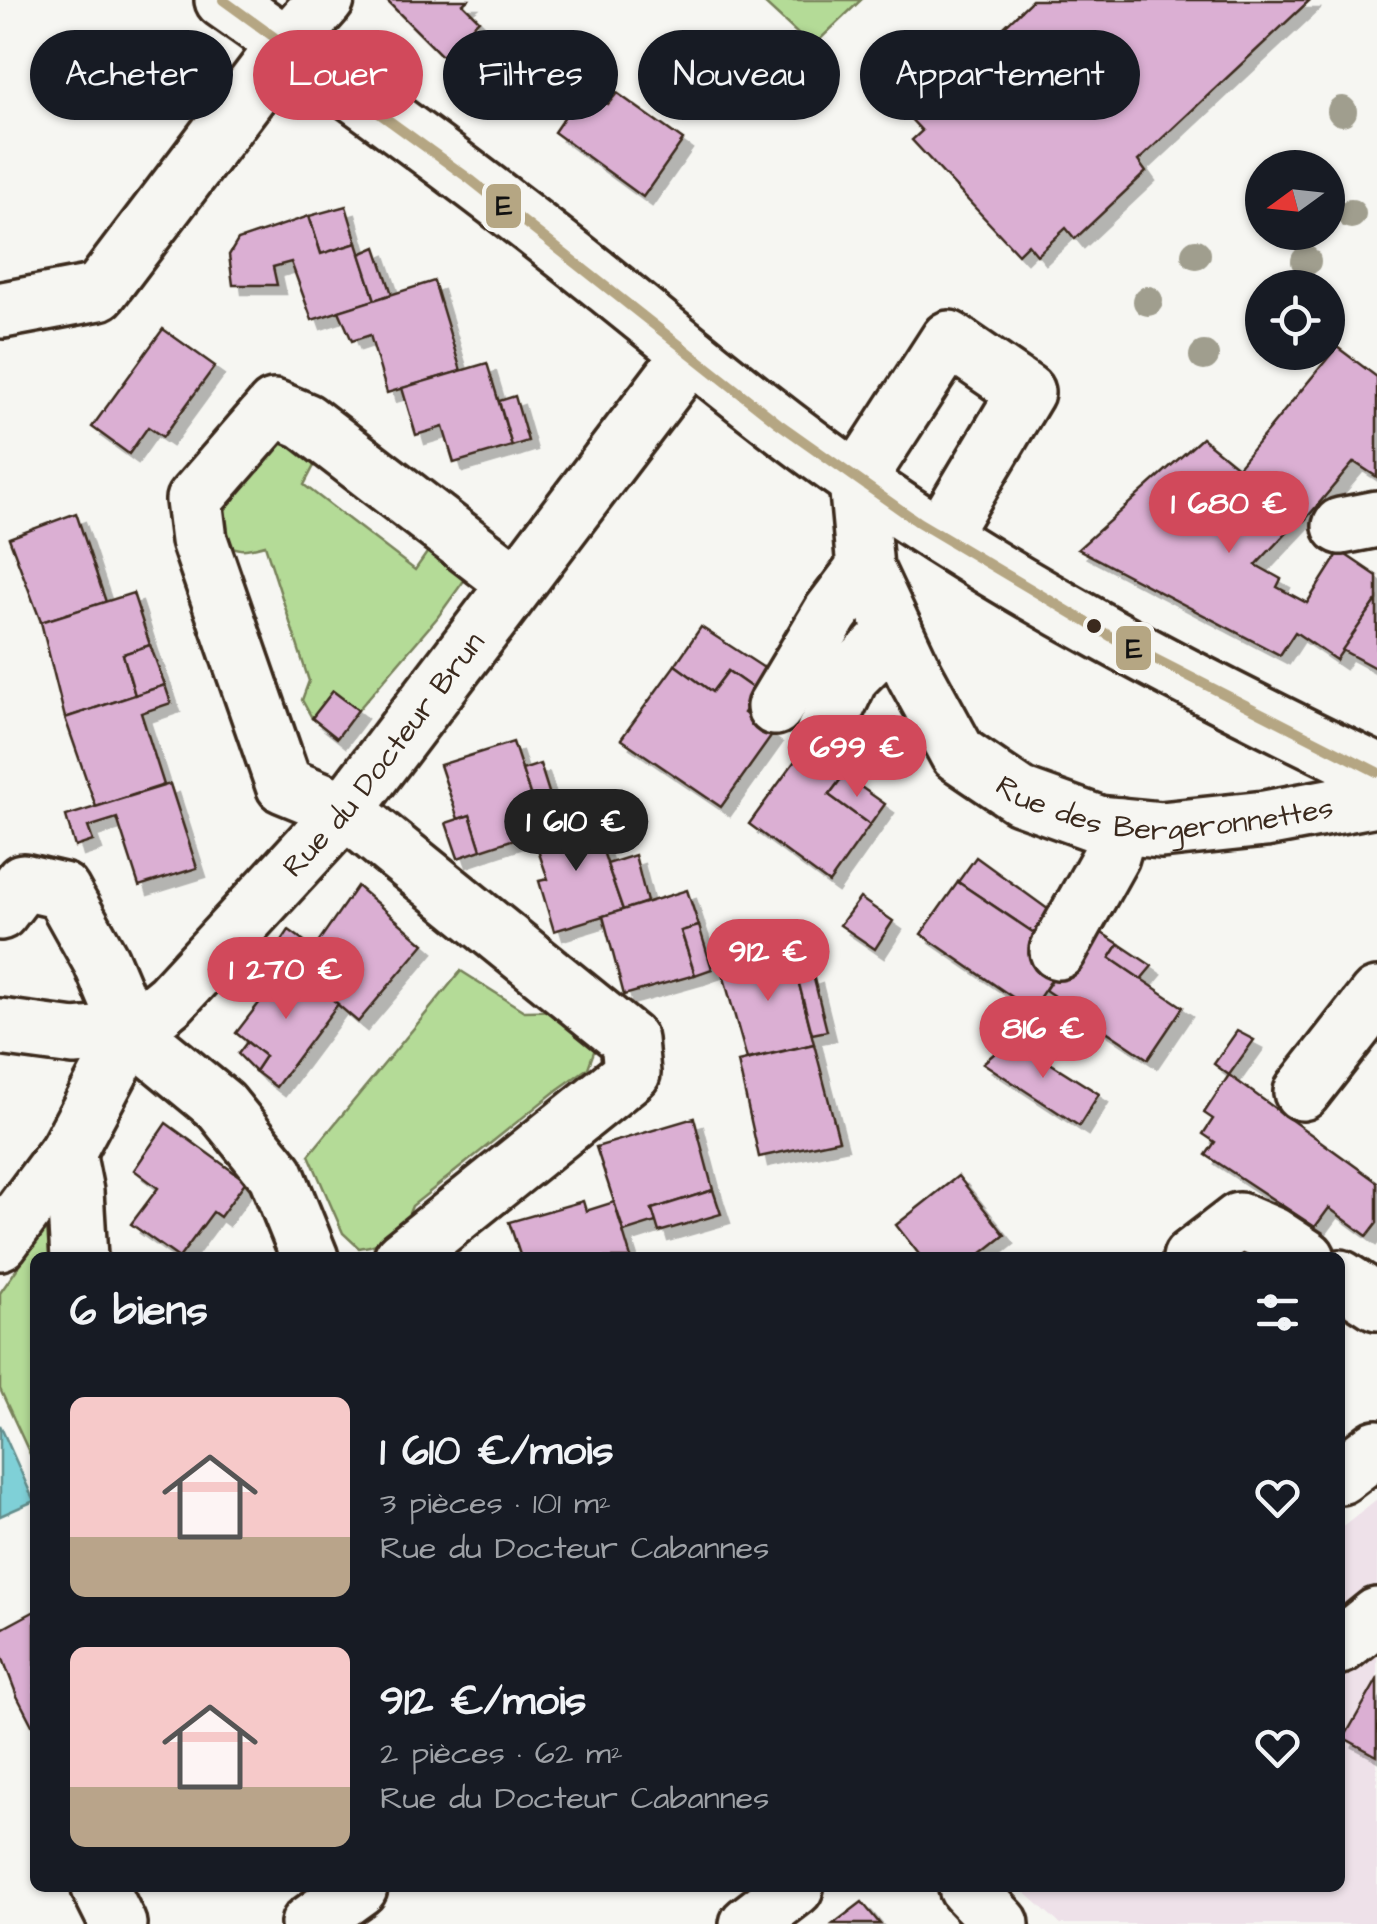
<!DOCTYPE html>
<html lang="fr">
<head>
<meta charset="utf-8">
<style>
  :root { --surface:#171b24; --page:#20242c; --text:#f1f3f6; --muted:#9ea1a6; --accent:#d1495b }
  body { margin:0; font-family:"Architects Daughter",sans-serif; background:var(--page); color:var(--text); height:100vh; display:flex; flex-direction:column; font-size:38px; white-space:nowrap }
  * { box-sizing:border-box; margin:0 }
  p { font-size:32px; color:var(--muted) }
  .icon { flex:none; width:55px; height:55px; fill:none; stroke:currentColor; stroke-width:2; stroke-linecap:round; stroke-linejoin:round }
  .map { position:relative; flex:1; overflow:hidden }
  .drawer { position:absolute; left:30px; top:1252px; width:1315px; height:640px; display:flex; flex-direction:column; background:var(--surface); border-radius:15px; box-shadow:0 2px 8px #0004 }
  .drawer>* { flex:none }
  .guide { position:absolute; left:30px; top:30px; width:1318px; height:90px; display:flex; gap:20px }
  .needle { width:65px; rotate:255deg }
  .controls { position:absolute; left:1245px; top:150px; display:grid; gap:20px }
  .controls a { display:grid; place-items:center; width:100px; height:100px; border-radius:50%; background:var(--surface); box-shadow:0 2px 8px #0004; font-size:50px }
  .price { position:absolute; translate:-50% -85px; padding:0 22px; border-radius:35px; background:var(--accent); color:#fff; font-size:32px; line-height:65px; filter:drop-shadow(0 2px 5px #0008) }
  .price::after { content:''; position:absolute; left:50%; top:60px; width:30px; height:22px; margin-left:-15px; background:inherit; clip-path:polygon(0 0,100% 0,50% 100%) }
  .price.active { background:#222; color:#fff }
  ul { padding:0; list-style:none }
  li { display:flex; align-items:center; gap:30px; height:250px; padding:0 40px }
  li span { display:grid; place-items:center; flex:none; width:280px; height:200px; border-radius:15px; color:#555 }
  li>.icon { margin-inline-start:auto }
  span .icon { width:120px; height:120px; fill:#fffc; stroke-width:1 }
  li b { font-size:42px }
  h2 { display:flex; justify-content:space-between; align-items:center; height:120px; padding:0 40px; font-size:42px }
  .chip { padding:0 35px; border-radius:45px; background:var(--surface); box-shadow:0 2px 8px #0004; font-size:35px; line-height:90px }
  .chip.active { background:var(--accent); color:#fff }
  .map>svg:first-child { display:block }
</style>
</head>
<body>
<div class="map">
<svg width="1377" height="1924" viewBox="0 0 1377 1924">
  <defs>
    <filter id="shadow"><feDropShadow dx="9" dy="9" stdDeviation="0" flood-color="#0004"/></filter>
  </defs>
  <rect width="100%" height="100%" fill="#f6f6f2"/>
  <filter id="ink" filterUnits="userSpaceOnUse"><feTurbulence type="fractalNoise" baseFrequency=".01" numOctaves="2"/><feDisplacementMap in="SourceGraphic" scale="20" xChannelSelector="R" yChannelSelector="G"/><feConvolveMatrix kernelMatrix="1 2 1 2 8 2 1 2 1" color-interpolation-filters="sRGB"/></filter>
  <g filter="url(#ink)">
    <polygon fill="#eee1e9" points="1377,1499 1377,1924 1060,1924 1020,1888 1340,1888 1340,1528"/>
    <g fill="#b4db97" stroke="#78825a" stroke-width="2.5">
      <polygon points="761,0 861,0 812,47"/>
      <path d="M 280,438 L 317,460 L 304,485 L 415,570 L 431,547 L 459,558 L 463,582 L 437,618 L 358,710 L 333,691 L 312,718 L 302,700 L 309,681 L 265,545 C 245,550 237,553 220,539 L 216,506 Z"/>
      <path d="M 461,971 L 524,1011 L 580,1010 L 599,1038 L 588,1068 L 557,1090 L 412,1206 C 403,1232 388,1244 359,1248 L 343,1233 L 309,1155 Z"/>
      <polygon points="55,1215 61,1257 35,1258 35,1465 0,1389 0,1293"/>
    </g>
    <polygon fill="#7fd0d7" stroke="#648e8d" stroke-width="2.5" points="0,1425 34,1501 0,1516"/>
    <g fill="#dbafd3" stroke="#3b2a1e" stroke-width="2.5" filter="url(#shadow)">
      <polygon points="386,0 468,0 463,4 479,20 442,56"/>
      <polygon points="1310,0 1138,161 1146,172 1075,239 1066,228 1037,255 1028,244 1018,254 912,140 922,131 893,100 953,45 981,75 995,62 982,48 1032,0"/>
      <polygon points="585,87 608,104 617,93 683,140 643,197 554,132"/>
      <polygon points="346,206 357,243 321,254 309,216"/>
      <polygon points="309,216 321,254 357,243 375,300 312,320 291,262 273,267 277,285 233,285 229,255 238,240"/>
      <polygon points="376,247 392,294 375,300 360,254"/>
      <polygon points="434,281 461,371 387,393 370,335 352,341 339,311"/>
      <polygon points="163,329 215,366 163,437 148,427 129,454 92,427"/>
      <polygon points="1337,347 1377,377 1377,477 1354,462 1304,521 1237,468"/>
      <polygon points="487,363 512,446 454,463 443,427 416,435 402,388"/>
      <polygon points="515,396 528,441 512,446 499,401"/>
      <polygon points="1202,438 1300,518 1256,565 1281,579 1277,587 1307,603 1340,551 1377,576 1377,600 1336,660 1295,632 1280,655 1078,549"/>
      <polygon points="76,513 106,602 41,622 9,538"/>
      <polygon points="133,593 150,645 123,654 135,695 65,718 41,622"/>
      <polygon points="1377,600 1377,669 1342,650"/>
      <polygon points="701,627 772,673 758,692 728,671 712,692 675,665"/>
      <polygon points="150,645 165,685 135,695 123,654"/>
      <polygon points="675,665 712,692 728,671 758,692 744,713 773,734 721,807 621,739"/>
      <polygon points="165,685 171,703 141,713 164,785 96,807 65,718"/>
      <polygon points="333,691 358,710 337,738 312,718"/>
      <polygon points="513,742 542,830 481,850 470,815 458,819 440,765"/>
      <polygon points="805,747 844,775 829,795 870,825 829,883 749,824"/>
      <polygon points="540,764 559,824 542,830 522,770"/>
      <polygon points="844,775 885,804 870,825 829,795"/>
      <polygon points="170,784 197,868 139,886 117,818 88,827 93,841 75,847 66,816"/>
      <polygon points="590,813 623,910 554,931 539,881 548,879 532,833"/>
      <polygon points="470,815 481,850 458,858 446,823"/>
      <polygon points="635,855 647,902 623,910 607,864"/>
      <polygon points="976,857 1056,915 1040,937 958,882"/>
      <polygon points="958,882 1040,937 1058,970 1031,1010 921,934"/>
      <polygon points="357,886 424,944 358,1022 275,951 289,930 314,948"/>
      <polygon points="687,890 699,926 681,931 695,975 624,995 603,916"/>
      <polygon points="860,898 893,921 875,949 840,925"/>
      <polygon points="1089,925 1119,944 1110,958 1183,1007 1148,1059 1045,990"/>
      <polygon points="699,926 712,969 695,975 681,931"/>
      <polygon points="1119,944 1152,966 1141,979 1110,958"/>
      <polygon points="790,947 814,1044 747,1059 721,967"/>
      <polygon points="290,963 338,1004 276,1087 255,1071 265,1056 236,1033"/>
      <polygon points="813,975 827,1031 812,1034 798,980"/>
      <polygon points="1237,1031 1254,1040 1229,1075 1214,1064"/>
      <polygon points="1012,1039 1099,1094 1079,1126 983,1063"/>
      <polygon points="247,1042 265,1056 255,1071 238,1054"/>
      <polygon points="814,1044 839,1140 759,1157 738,1062"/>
      <polygon points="1229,1075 1377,1182 1377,1223 1367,1236 1329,1208 1315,1227 1206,1155 1215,1142 1203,1134 1213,1119 1204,1113"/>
      <polygon points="694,1118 713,1190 652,1209 656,1222 624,1232 596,1147"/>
      <polygon points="166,1123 246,1181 220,1217 213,1212 179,1258 131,1224 158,1188 134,1170"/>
      <polygon points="958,1176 1005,1235 976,1258 922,1258 896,1225"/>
      <polygon points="713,1190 721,1214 659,1232 652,1209"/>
      <polygon points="583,1201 586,1211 614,1202 631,1258 521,1258 509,1222"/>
      <polygon points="35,1611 35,1731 17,1696 0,1651 0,1630"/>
      <polygon points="1377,1680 1377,1756 1344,1738"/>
      <polygon points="862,1902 880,1924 833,1924"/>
    </g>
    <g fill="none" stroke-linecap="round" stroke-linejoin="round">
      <g stroke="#3b2a1e" stroke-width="62">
        <g id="minor">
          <path d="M 223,0 C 334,78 445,158 552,242 C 654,321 750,406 856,480 C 1020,595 1197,685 1377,772"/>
          <polyline points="3,310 99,292 286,45 326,0"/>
          <polyline points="1341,526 1377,519"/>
          <path id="s1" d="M 940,536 L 1026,392 L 949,339 L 857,481 L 865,568 L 915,675 L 958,754 L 1020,796 L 1098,824 L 1161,830 L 1265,819 L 1377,798"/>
          <polyline points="775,707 831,613 865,568"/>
          <polyline points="824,733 851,676 895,632"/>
          <polyline points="0,912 23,882 62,891 101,961 131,1032 221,1106 276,1174 310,1258"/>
          <polyline points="1058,951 1111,856 1120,826"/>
          <path id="s2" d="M 0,1027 L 74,1037 L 131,1032 L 171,999 L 345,810 L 691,354"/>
          <polyline points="1302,1092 1377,996"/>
          <polyline points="67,1152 75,1192 79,1258"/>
          <polyline points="0,1242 67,1152 131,1032"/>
          <polyline points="402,1258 632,1073 629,1040 345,810 284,785 199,540 194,500 274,408 305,421 516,583"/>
          <polyline points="1191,1258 1239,1221 1272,1235 1307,1258"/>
          <polyline points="1340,1278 1377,1302"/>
          <polyline points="1340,1476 1377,1448"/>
          <polyline points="1340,1646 1377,1616"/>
          <polyline points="100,1888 118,1924"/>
          <polyline points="967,1888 1001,1924"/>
          <polyline points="309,1924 359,1888"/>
          <polyline points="748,1924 795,1888"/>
        </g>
      </g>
      <use href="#minor" stroke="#f6f6f2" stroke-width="55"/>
      <g stroke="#f6f6f2" stroke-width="18">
        <polyline id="bus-1" points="223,0 471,180 778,423 918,522 1110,636 1377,772"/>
      </g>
      <use href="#bus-1" stroke="#b5a683" stroke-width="10"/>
    </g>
    <g fill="#a09e8e">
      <circle cx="1342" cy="111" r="15"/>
      <circle cx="1351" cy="214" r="15"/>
      <circle cx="1196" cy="254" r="15"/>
      <circle cx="1306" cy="261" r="15"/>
      <circle cx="1148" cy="301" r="15"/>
      <circle cx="1204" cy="356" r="15"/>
    </g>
  </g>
  <circle fill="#3b2a1e" stroke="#f6f6f2" stroke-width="4" cx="1094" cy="626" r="9"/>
  <g text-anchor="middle" stroke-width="9" stroke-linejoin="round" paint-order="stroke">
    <g font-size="30" fill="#3b2a1e" stroke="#f6f6f2">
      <text dy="10" stroke="none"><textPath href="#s2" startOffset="508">Rue du Docteur Brun</textPath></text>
      <text dy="10" stroke="none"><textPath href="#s1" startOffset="948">Rue des Bergeronnettes</textPath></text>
    </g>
  </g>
  <g stroke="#f6f6f2" stroke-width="4">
    <rect x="484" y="182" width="39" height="48" rx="10" fill="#b5a683"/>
    <rect x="1114" y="624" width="39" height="48" rx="10" fill="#b5a683"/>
  </g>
  <g font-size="28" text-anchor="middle" font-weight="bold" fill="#111">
    <text x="504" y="215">E</text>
    <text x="1134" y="658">E</text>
  </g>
</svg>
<div class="controls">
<a><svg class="needle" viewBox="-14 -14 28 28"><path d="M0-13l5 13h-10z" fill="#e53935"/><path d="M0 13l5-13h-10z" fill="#9ea1a6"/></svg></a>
<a><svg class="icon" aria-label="locate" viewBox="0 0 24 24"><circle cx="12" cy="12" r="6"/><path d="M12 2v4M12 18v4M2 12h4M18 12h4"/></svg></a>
</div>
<b class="price" style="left:1229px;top:556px">1 680 €</b>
<b class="price" style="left:857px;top:800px">699 €</b>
<b class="price active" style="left:576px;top:874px">1 610 €</b>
<b class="price" style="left:768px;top:1004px">912 €</b>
<b class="price" style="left:286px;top:1022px">1 270 €</b>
<b class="price" style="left:1043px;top:1081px">816 €</b>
<div class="guide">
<a class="chip">Acheter</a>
<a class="chip active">Louer</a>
<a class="chip">Filtres</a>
<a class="chip">Nouveau</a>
<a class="chip">Appartement</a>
</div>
<section class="drawer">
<h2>6 biens<svg class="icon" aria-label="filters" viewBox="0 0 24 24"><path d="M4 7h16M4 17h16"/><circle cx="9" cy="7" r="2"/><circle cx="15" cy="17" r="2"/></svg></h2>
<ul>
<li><span style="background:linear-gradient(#f6c9c9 70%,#b9a48a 0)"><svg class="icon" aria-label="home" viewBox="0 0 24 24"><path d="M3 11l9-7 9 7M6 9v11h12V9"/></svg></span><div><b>1 610 €/mois</b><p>3 pièces · 101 m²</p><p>Rue du Docteur Cabannes</p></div><svg class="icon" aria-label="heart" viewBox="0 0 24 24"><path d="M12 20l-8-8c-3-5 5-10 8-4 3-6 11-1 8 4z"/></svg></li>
<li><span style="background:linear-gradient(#f6c9c9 70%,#b9a48a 0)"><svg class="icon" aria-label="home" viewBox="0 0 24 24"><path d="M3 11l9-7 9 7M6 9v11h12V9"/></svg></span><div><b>912 €/mois</b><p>2 pièces · 62 m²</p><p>Rue du Docteur Cabannes</p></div><svg class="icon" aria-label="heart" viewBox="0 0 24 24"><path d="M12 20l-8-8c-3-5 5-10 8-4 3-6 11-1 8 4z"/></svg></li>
</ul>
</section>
</div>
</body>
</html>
